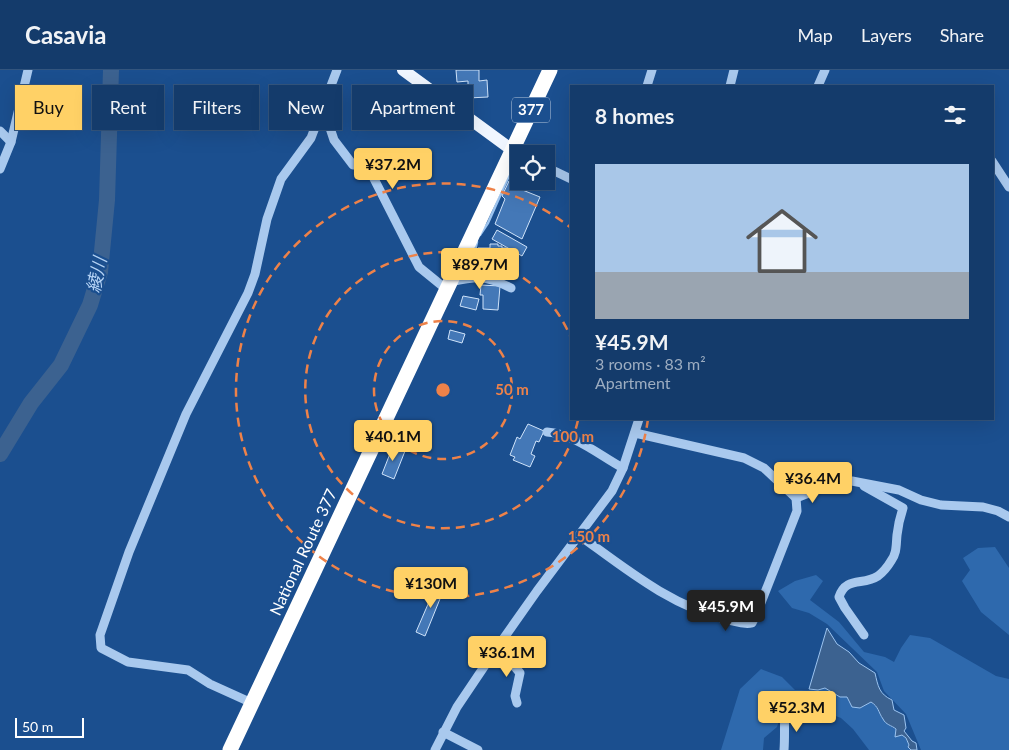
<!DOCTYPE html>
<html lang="en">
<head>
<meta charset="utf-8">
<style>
  :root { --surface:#143b6b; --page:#214673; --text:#f1f3f6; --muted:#9dadc1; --line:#33557e; --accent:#ffd166 }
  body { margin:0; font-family:Lato,"Noto Sans JP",sans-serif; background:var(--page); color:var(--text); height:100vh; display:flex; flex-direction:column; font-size:19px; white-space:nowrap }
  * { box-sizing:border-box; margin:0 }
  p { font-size:16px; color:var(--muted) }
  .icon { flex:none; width:28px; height:28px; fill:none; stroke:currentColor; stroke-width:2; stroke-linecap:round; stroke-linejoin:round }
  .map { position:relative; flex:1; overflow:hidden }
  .sheet { position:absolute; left:570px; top:15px; width:424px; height:335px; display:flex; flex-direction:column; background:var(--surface); border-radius:0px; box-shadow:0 5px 20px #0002,0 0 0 1px var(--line) }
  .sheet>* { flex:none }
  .guide { position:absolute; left:15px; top:15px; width:475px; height:45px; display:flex; gap:10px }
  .buttons { position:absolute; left:510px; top:75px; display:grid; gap:10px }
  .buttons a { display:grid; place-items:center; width:45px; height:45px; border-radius:0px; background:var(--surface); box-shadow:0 5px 20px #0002,0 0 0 1px var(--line); font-size:25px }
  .scale { position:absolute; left:15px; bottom:12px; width:69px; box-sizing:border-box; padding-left:5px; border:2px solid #fff; border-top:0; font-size:14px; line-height:18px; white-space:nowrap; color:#fff; -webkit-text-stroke:4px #1b4f8f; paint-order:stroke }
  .price { position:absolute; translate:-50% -42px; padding:0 11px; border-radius:5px; background:var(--accent); color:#111; font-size:16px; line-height:32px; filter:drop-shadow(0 1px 2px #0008) }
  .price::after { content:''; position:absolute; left:50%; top:30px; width:15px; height:11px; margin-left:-8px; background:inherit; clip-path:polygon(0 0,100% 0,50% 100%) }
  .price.selected { background:#222; color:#fff }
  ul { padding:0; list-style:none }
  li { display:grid; align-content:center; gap:10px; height:265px; padding:0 25px }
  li+li { border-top:1px solid var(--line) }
  li span { display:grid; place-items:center; height:155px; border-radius:0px; color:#555 }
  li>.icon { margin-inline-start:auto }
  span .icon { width:90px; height:90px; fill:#fffc; stroke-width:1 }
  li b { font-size:21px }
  h2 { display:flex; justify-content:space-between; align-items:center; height:60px; padding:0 25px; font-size:21px }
  .pill { padding:0 18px; border-radius:0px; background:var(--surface); box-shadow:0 5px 20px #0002,0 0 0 1px var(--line); font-size:18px; line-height:45px }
  .pill.selected { background:var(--accent); color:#111 }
  header { display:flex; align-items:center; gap:30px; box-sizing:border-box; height:70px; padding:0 25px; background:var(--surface); border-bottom:1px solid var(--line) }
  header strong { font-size:24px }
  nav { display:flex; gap:28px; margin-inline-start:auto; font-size:18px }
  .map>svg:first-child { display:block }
</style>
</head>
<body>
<header>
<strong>Casavia</strong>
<nav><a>Map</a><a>Layers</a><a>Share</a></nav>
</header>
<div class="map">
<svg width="1009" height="680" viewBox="0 0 1009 680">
  <rect width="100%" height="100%" fill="#1b4f8f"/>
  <g fill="#2e69ad">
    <polygon points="995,477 1009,498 1009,565 981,542 962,511 970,500 963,488 978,478"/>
    <polygon points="816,505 823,511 810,530 839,552 864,582 885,587 894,592 901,578 910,565 930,568 996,606 1009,609 1009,680 921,680 906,644 884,621 877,602 827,554 809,543 792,538 778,521 795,511"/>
    <path d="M 761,599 L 782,607 L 795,620 C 805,620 816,621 825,618 L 834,624 L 847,627 L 849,632 L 860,638 L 871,632 C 880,638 877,642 883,649 C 890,659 903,659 909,675 L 908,677 L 911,680 L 869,680 L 853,659 L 841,648 L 800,633 L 783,638 L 777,657 L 764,668 L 763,680 L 721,680 L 740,619 Z"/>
  </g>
  <path fill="#3c6290" stroke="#9cc4f0" d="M 827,558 L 837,574 L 849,582 L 859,593 L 875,603 C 878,616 879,624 892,630 L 894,640 L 904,645 L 906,658 L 904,661 L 912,671 L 916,673 L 917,680 L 911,680 L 908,677 L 909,675 L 906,668 L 902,665 L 895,667 L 896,659 C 891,655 886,655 883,649 C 878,642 879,637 871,632 L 860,638 L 852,637 L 847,627 L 840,627 L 825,618 L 818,620 L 809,619 Z"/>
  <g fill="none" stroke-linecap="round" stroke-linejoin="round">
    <g stroke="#9cc4f0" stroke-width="2.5">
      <polyline points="480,165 488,153 512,99"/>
      <polyline points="472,205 473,189 477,172"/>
    </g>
    <polyline stroke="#3c6290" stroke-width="16" points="0,384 31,333 61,295 90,235 100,202 107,130 111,0"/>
  </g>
  <g fill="#4478b7" stroke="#cfe3fa">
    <polygon points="456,0 479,0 479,11 487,10 488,27 468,28 468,11 457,12"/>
    <polygon points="509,111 516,114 515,117 540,127 522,169 495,154 505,129 502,126"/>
    <polygon points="497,160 527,177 522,186 492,169"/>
    <polygon points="490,174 498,174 498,176 502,176 502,178 506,178 506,199 491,199 491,202 478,201 478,178 490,178"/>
    <polygon points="481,215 500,216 498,240 483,239 483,225 480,225"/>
    <polygon points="463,226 479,229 476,240 460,236"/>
    <polygon points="450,260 465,264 462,273 448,269"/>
    <polygon points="528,354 544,361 539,372 536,371 531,384 535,386 530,397 513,390 515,387 510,385 517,367 520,369"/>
    <polygon points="393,376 405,381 394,409 382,404"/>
    <polygon points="438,511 446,514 425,566 416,562"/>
  </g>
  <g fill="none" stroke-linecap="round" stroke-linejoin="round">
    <g stroke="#a9c9ee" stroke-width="9">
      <polyline points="647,16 652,0"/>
      <polyline points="730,16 734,0"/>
      <polyline points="818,16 825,0"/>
      <polyline points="323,37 334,70 353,95 367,95 419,197 446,219"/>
      <polyline points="0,61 11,72"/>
      <polyline points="992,91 1009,117"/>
      <polyline points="546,97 571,109"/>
      <polyline points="0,99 11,72 28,0"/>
      <path d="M 450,212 C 478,206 485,205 511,218"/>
      <path d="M 547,362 C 575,364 599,385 623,398"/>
      <polyline points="635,363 744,388 764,398 796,428 829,415 852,411 899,420 921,430 941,435 983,437 998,441 1009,447"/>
      <path d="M 579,465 C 626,499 672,537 729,550 C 737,552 744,555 752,553 L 757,543 L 797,441 L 796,428"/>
      <path d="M 864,565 L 845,538 L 839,527 C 846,506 863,516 878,506 C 882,503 888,496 891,491 C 897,483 896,475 897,465 C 898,456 900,447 903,438 L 864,416"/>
      <polyline points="494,582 504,592 515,597 520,603 515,626 517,633"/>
      <polyline points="252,633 210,614 188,600 128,592 101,578 100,565 129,482 186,344 248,223 255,204 267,149 281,109 311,68 337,0"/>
      <polyline points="443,662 478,680"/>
      <polyline points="435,680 457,637 494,582 537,521 612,421 623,398 639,349"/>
      <path d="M 784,680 C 785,667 784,655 785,642"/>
    </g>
    <polyline stroke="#f0f6ff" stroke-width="12" points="403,0 512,80"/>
    <polyline stroke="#fff" stroke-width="15" points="230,680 550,0"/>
  </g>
  <g fill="none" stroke="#ee8249" stroke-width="2.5" stroke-dasharray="9 6">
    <circle cx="443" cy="320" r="69"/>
    <path d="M578 350A138 138 0 1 1 571 268"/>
    <path d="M648 349A207 207 0 1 1 570 157"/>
  </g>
  <g text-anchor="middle" stroke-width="4.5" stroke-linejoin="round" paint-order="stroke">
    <rect fill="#1b4f8f" stroke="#bbcadd" stroke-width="1" x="512" y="27.5" width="38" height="25" rx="4"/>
    <g font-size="15" font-weight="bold" fill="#fff">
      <text x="531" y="45">377</text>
    </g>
    <g font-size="16" fill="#fff" stroke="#1b4f8f">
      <text transform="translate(303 482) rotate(-65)" y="6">National Route 377</text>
    </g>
    <g font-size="18" font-style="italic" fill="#b5d3f5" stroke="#1b4f8f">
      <text transform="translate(97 205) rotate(-78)" y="6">綾川</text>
    </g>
  </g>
  <circle cx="443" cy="320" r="8" fill="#ee8249" stroke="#1b4f8f" stroke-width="2.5"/>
  <g font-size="15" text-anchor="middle" font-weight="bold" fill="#ee8249" stroke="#1b4f8f" stroke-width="4.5" stroke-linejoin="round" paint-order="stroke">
    <text x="512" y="325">50 m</text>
    <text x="573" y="372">100 m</text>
    <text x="589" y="472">150 m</text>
  </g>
</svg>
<div class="buttons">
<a><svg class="icon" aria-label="locate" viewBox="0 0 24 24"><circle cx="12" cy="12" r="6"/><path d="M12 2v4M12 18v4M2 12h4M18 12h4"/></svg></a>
</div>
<div class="scale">50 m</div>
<b class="price" style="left:393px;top:120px">¥37.2M</b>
<b class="price" style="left:480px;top:220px">¥89.7M</b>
<b class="price" style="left:393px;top:392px">¥40.1M</b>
<b class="price" style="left:813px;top:434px">¥36.4M</b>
<b class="price" style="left:431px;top:539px">¥130M</b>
<b class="price selected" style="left:726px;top:562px">¥45.9M</b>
<b class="price" style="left:507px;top:608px">¥36.1M</b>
<b class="price" style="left:797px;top:663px">¥52.3M</b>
<div class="guide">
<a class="pill selected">Buy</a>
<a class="pill">Rent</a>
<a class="pill">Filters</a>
<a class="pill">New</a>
<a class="pill">Apartment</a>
</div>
<section class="sheet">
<h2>8 homes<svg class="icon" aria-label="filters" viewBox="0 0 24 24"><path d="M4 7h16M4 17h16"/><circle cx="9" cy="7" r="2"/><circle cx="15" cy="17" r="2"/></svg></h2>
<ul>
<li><span style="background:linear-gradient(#a9c7e8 70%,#9aa5b1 0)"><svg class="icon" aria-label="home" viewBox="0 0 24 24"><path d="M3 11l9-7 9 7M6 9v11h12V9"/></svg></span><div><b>¥45.9M</b><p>3 rooms · 83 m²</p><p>Apartment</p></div></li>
</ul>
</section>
</div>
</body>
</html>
